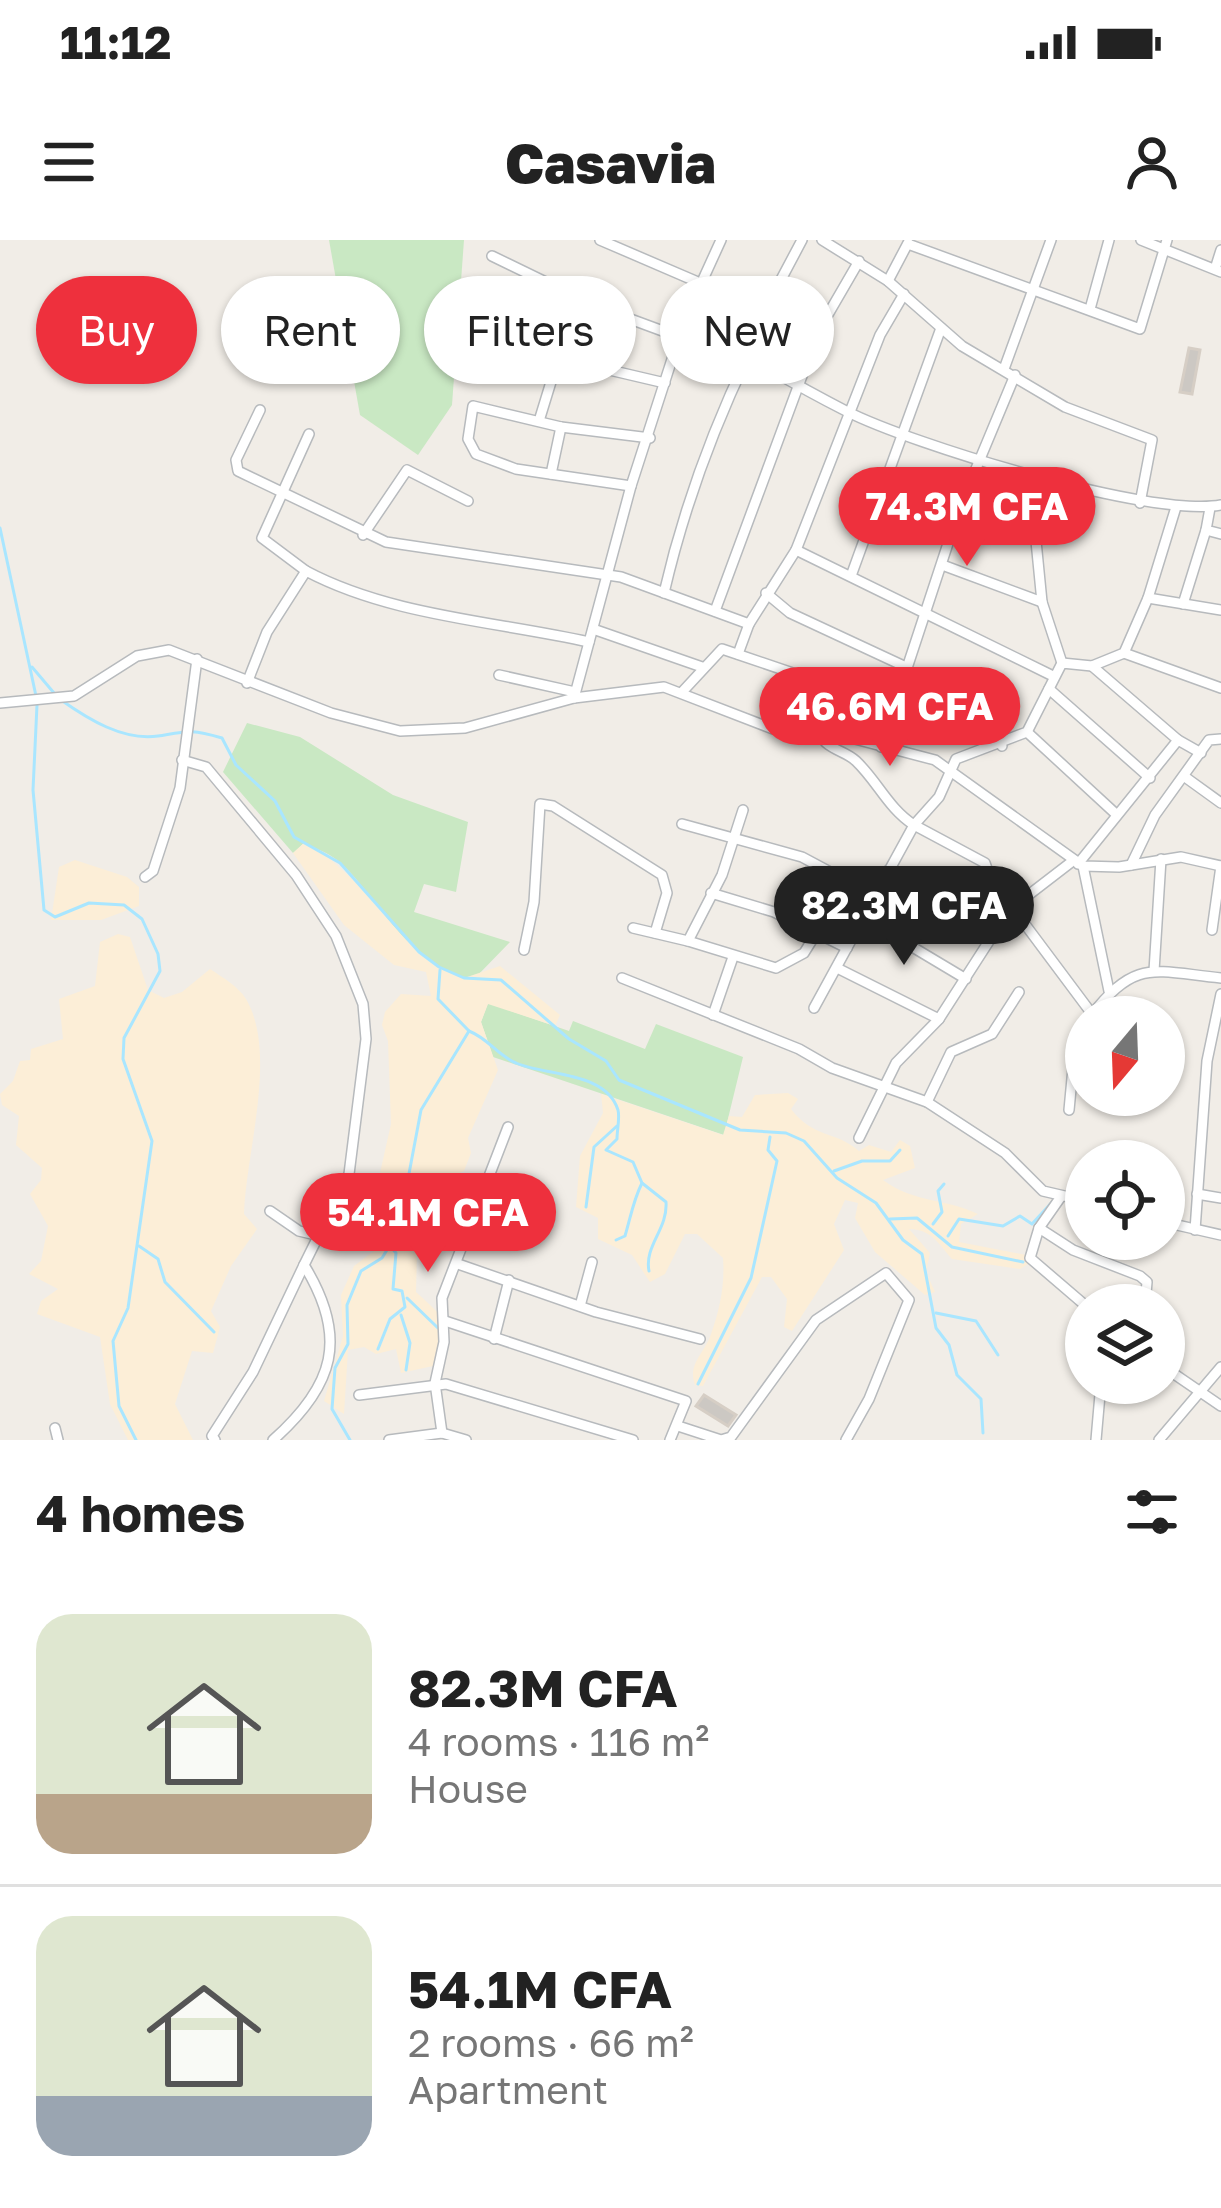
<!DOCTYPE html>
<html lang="en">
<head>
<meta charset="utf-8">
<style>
  :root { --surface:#fff; --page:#f2f2f2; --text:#222; --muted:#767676; --line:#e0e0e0; --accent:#ee303d }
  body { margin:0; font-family:"Golos Text",sans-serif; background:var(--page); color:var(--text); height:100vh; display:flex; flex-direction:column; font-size:45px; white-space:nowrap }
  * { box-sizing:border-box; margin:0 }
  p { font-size:39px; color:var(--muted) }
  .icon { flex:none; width:66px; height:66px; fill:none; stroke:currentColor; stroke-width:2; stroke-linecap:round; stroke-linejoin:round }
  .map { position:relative; height:1200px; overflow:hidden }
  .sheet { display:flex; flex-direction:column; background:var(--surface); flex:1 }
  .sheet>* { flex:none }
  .guide { position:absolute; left:36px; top:36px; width:1149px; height:108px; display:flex; gap:24px }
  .needle { width:78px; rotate:199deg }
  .buttons { position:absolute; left:1065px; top:756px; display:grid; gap:24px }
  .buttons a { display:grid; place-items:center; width:120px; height:120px; border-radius:50%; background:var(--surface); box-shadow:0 3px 9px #0004; font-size:60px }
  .price { position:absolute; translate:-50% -102px; padding:0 27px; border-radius:42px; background:var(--accent); color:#fff; font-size:39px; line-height:78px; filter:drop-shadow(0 3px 6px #0008) }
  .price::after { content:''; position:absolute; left:50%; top:72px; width:36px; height:27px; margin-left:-18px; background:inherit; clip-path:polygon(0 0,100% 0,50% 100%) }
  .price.selected { background:#222; color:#fff }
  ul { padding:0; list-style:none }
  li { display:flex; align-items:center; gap:36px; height:300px; padding:0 36px }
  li+li { border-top:3px solid var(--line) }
  li span { display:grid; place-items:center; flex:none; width:336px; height:240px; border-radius:36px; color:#555 }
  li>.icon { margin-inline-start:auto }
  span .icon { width:144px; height:144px; fill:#fffc; stroke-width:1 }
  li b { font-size:51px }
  h2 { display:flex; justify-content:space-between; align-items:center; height:144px; padding:0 36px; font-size:51px }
  .pill { padding:0 42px; border-radius:54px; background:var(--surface); box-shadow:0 3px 9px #0004; font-size:42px; line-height:108px }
  .pill.selected { background:var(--accent); color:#fff }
  .status { display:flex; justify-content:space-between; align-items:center; height:84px; padding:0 60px; background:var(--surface); direction:ltr }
  .status svg { height:33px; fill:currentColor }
  header { display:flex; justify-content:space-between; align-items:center; height:156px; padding:0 36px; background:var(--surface); font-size:54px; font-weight:800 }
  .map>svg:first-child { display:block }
</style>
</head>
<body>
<div class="status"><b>11:12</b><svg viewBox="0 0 49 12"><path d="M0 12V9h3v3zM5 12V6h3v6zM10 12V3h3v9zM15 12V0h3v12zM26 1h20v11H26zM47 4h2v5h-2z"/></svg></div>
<header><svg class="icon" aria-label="menu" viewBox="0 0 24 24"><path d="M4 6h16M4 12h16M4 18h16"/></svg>Casavia<svg class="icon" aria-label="person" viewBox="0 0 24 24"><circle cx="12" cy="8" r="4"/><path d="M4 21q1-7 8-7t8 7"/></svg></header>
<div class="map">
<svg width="1221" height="1200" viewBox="0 0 1221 1200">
  <rect width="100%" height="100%" fill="#f1ede7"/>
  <g fill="#c9e8c3">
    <polygon points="329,0 464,0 452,165 418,215 360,175"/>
    <path d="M 247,483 L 300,497 L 393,555 L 468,582 L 456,652 L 424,644 L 414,672 L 510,702 L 476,737 C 416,743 378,653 337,620 C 328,613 315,608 304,603 L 293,613 L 223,532 Z"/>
    <polygon points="488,763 569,791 573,781 645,809 656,784 743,817 724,895 493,817 481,782"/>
  </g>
  <g fill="#fceed7">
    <path d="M 304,603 C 370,635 398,718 464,738 L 500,726 L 560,775 L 555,786 L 488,764 L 481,782 L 498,830 L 468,898 L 471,913 L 464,931 L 443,940 C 449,967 472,978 453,1008 L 432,1003 L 417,1014 L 416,1052 C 453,1086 449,1080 433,1126 L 401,1133 L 396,1109 L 376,1114 L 364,1107 L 348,1110 L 344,1174 L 324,1161 L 343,1096 L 341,1055 L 354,1026 L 374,1011 L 381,989 L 373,979 L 373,964 L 391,884 L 388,801 L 382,785 L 385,772 L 401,754 L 431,756 L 426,732 L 394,725 L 344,685 L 293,613 Z"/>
    <polygon points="75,620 127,637 139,647 139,666 101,680 51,680 59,627"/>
    <path d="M 118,694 L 130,697 L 148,750 L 164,758 L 182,752 L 210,729 C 222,737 239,747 246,759 C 278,813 246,912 244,974 L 257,989 L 231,1026 L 211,1071 L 220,1087 L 213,1113 L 192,1111 L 175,1164 L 193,1200 L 128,1200 L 110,1164 L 100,1097 L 37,1074 L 41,1061 L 58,1049 L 29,1034 L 41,1021 L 48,986 L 30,954 L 41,940 L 42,928 L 16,905 L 19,876 L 2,865 L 0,854 L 13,841 L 20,821 L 30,820 L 31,809 L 63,799 L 59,759 L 95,746 L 100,702 Z"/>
    <path d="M 788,853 L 798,859 L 791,869 C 814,899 835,890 859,911 L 869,905 L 891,912 L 900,900 L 910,906 L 915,928 L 883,940 C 914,963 948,959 978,974 L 961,984 L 959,1002 L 1026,1015 L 1028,1024 L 1020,1029 L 952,1019 C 939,1004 931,989 909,989 L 930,1013 L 926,1032 L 935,1052 L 925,1055 L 875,1012 L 855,978 L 858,963 L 845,960 L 834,984 L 844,1010 L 792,1091 L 784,1087 L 787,1059 L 771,1037 L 762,1037 L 703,1146 L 695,1145 C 687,1124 705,1113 711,1094 C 720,1069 725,1044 723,1018 L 697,994 L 685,994 L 665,1034 L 650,1042 L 632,1015 L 598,999 L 598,978 L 576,967 L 580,916 L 603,873 L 601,854 L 723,895 L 729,876 L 742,877 L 755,855 Z"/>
  </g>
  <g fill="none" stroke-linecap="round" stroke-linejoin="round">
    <g stroke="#a9e6ff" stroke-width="3">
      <polyline points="0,288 36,456"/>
      <polyline points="32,427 54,453"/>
      <path d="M 61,460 C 88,479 123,501 158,496 C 189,491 190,489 222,498 L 236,525 L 275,561 L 294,597 L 340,623 L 419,712 L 439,727 L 464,738 L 501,740 L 569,799 L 606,821 L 619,840 L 740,890 L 786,893 L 804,901 L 837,938 L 876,963 L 903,1000 L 922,1014 L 936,1088 L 949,1105 L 957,1135 L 981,1159 L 983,1193"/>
      <polyline points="37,465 33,550 44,670 55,677 89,663 124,665 142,679 158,714 160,731 124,798 123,819 152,901 128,1068 113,1101 119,1166 136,1200"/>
      <path d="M 469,791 C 489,799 497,815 516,823 C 545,836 606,831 618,870 C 620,878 617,890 617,899 L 606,910 L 633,922 L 642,943 L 666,962 C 668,989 644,1006 649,1031"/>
      <polyline points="834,931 862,921 890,921 900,910"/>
      <polyline points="586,967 594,907 617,886"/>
      <polyline points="377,975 396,938 406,937"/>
      <polyline points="404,978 414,983 418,996 449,1005"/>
      <polyline points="890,979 917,978 952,1007 1023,1022"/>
      <polyline points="933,984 942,972 938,951 944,944"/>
      <polyline points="948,996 959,979 1003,986 1020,976 1032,984 1054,960"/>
      <path d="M 616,1000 L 625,996 C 631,976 633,961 642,943"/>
      <polyline points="139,1006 158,1019 165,1042 214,1092"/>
      <polyline points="407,1058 438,1088"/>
      <polyline points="936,1073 976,1081 998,1115"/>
      <polyline points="401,1075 410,1103 406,1130"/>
      <polyline points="378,1109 390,1079 405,1067 402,1051 393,1049 396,1013 390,1006"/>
      <polyline points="698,1144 751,1038 777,921 768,910 770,897"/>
      <polyline points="350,1200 332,1169 335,1128 348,1104 347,1065 361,1031 382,1018 398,992 421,870 469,791 438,759 440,730"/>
    </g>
  </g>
  <g fill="#ccc8c3" stroke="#d6cec5" stroke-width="3">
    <polygon points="1189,108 1200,110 1192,154 1180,152"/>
    <polygon points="704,1155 736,1175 728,1186 696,1166"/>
  </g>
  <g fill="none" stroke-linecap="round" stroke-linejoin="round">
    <g stroke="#b7babd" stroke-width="12">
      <g id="minor">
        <polyline points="600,0 700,43"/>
        <polyline points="822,0 888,41 962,106 1065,167 1152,200 1140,263"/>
        <polyline points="1141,0 1221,32"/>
        <polyline points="908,4 1140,89 1167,0"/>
        <polyline points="492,16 595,66 679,97"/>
        <polyline points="1215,29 1221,10"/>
        <polyline points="888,41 908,3"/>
        <polyline points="463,59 515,79 601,128 665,143"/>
        <polyline points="1090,69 1109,0"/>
        <path d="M 685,79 C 738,111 791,143 846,171 C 913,205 1152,278 1221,265"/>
        <polyline points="742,113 802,0"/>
        <polyline points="1004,129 1051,0"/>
        <polyline points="260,170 236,220 238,231 386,302 621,337 749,384 738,414"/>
        <polyline points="539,181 562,106"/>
        <polyline points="551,234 561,187"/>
        <polyline points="887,243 981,274 1036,301 1042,362 945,326"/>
        <polyline points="631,246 516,229 476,214 468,199 473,166 561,187 650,198"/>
        <polyline points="1210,268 1206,290 1221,294"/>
        <polyline points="363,295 407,230 468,261"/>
        <polyline points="796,310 1053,436"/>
        <polyline points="306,331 262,298 309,194"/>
        <polyline points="851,336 941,88"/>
        <path d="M 664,353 C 683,271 712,191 748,116"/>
        <polyline points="766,353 790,373 906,427"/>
        <polyline points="1148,358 1221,370"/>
        <polyline points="1042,362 1062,423"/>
        <polyline points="1183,364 1206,290"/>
        <polyline points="715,371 819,90 859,21"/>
        <polyline points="749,384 796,310 880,95 904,54"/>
        <polyline points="593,389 702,427"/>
        <polyline points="1124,413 1221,448"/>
        <polyline points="1092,426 1178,500"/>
        <polyline points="904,434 988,471 1002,506"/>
        <polyline points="499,435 575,452"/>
        <path d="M 247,443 L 267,392 L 306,331 C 391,376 495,381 589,402"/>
        <polyline points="1049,449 1150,538"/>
        <path d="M 683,451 L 722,409 L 825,444 L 834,462 L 819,493 C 828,511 843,509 856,521 C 878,542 888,568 914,585 L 939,557 L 956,519 L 1027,492 L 1062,423 L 1092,426 L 1124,413 L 1148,358 L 1176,267"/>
        <polyline points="574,458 631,246 685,79 721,0"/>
        <polyline points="0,463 74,456 137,416 169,410 331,473 400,491 465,488 574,458 664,447 773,489 832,493 935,520 1083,626 1119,627 1181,617 1221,626"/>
        <polyline points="1027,492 1117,575"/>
        <polyline points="881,507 960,267 1015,135"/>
        <path d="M 182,520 L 206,527 L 296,635 L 336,696 L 363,764 L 366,799 L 349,934 L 304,1025 C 349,1098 334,1146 273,1200"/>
        <polyline points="1185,537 1221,563"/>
        <polyline points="682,584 802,617 875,656"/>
        <polyline points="1078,624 1178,500 1201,513"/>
        <polyline points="1131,625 1155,575 1209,500 1221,499"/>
        <polyline points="1083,626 1109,751"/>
        <polyline points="887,631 995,689"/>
        <polyline points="145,637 153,631 180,548 197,419"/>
        <polyline points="711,653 774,672 847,708"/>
        <polyline points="1012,667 1092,774"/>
        <polyline points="864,678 966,739"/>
        <polyline points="633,688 688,701 722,635 743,570"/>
        <polyline points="1212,690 1221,626"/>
        <polyline points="688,701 776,728 804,713 817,692"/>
        <polyline points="524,710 534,662 540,564 553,566 662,635 667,653 655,693"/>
        <polyline points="837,728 939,779"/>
        <polyline points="1154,731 1161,619"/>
        <polyline points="622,738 799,809 832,828 927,862 1005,913 1043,951 1086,961"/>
        <polyline points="814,768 914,585 985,623 996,655 1009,670"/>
        <polyline points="713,775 733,717"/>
        <path d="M 1090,777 C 1136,718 1152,731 1221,738"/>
        <polyline points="927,862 951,812 992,794 1019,752"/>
        <polyline points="1069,870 1075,807 1086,783"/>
        <polyline points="859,898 896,823 939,779 1009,670 1074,620"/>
        <polyline points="1197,954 1221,958"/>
        <polyline points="1060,958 1039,988 1030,1018 1086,1066"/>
        <polyline points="270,971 299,991 320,996"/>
        <polyline points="1164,982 1221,995"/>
        <polyline points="1039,988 1073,1010 1140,1036 1147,1042 1145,1065"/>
        <polyline points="1195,990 1207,821 1221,754"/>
        <polyline points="458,1024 596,1072 700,1099"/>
        <polyline points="580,1066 592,1022"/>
        <polyline points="445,1081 686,1161 670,1200"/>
        <polyline points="494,1099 509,1040"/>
        <polyline points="1164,1127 1221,1166"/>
        <polyline points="359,1155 446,1144 633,1200"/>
        <polyline points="678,1186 721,1200 731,1197 816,1080 886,1033 909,1060 869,1159 846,1200"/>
        <polyline points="55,1188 58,1200"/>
        <polyline points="442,1193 435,1143 444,1102 442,1058 508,887"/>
        <polyline points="215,1200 212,1196 253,1132 304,1025"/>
        <polyline points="389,1200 442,1193 466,1200"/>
        <polyline points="1096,1200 1101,1143"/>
        <polyline points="1159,1200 1221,1127"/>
      </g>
    </g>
    <use href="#minor" stroke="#fff" stroke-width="9"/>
  </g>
</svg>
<div class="buttons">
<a><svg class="needle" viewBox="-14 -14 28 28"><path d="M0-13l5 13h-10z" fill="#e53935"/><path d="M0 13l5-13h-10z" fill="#767676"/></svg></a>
<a><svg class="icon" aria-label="locate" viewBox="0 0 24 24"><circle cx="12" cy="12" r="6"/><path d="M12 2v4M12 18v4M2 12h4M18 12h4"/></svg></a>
<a><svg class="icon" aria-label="layers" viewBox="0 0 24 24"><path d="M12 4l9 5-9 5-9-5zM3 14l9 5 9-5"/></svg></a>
</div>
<b class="price" style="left:967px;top:329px">74.3M CFA</b>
<b class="price" style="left:890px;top:529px">46.6M CFA</b>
<b class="price selected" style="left:904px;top:728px">82.3M CFA</b>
<b class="price" style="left:428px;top:1035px">54.1M CFA</b>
<div class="guide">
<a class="pill selected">Buy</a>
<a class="pill">Rent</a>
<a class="pill">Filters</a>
<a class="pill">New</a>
</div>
</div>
<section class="sheet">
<h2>4 homes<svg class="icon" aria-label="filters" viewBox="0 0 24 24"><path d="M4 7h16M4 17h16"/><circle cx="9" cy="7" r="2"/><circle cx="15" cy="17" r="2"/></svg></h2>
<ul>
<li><span style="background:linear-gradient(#dfe7d0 75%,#b9a48a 0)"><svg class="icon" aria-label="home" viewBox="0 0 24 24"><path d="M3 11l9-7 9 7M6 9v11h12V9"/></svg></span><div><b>82.3M CFA</b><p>4 rooms · 116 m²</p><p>House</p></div></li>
<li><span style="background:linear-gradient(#dfe7d0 75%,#9aa5b1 0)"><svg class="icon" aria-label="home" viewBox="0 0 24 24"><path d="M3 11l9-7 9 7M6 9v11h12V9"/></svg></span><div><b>54.1M CFA</b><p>2 rooms · 66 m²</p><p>Apartment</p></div></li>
</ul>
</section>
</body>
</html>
